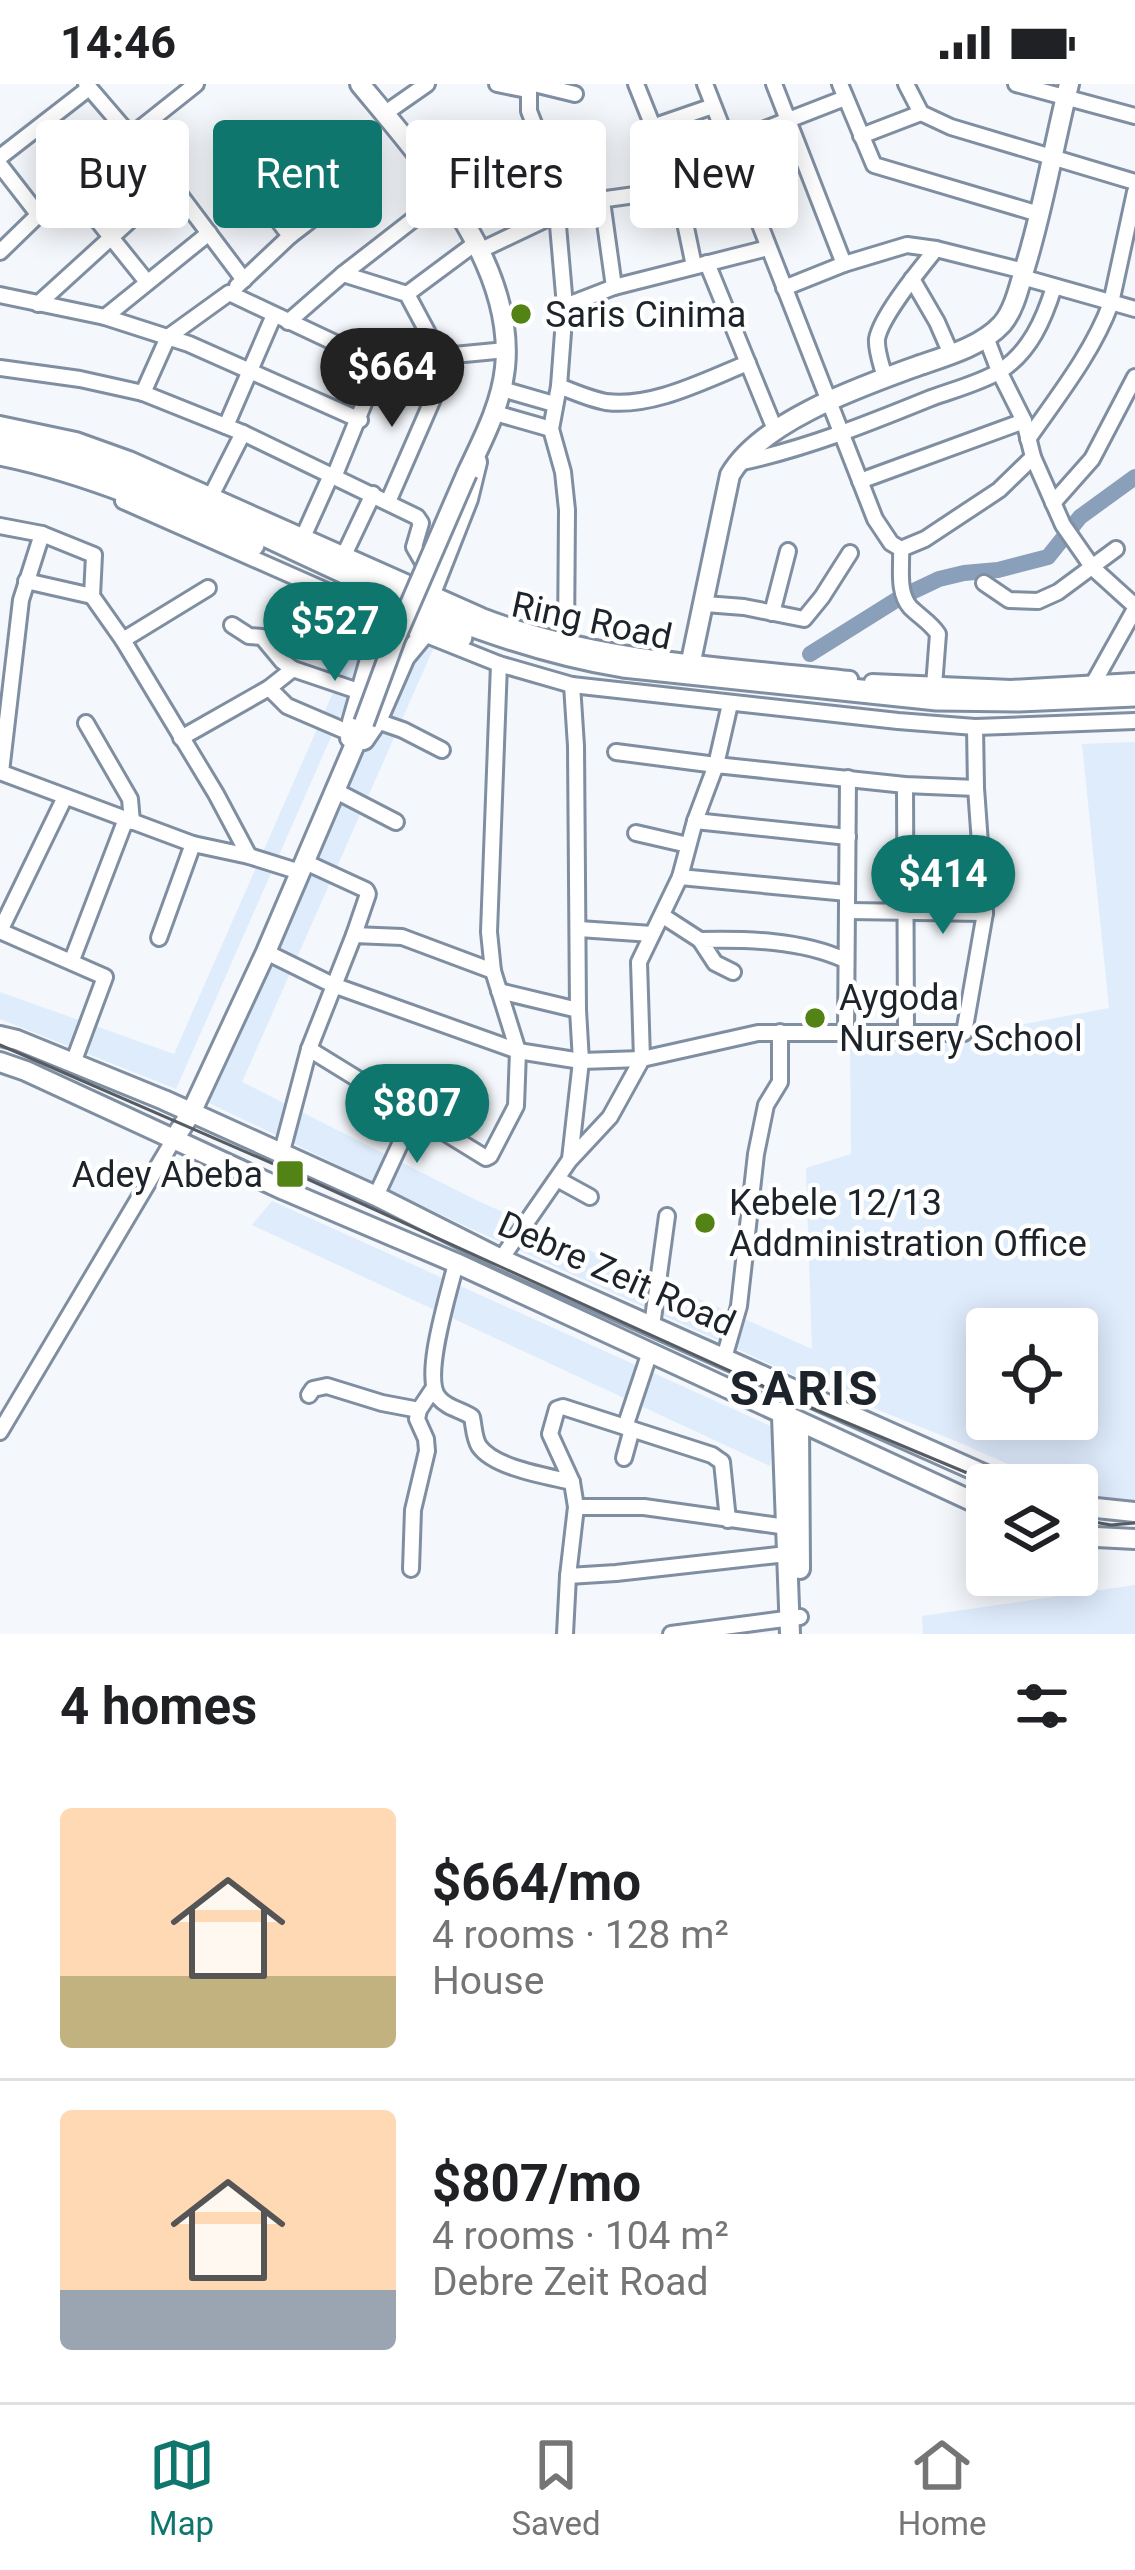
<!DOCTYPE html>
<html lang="en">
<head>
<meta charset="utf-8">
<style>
  :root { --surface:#fff; --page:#f2f2f2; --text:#202124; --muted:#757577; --line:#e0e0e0; --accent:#0f766e }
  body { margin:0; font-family:Roboto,sans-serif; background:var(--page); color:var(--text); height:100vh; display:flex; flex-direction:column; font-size:45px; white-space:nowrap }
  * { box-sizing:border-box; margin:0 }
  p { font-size:39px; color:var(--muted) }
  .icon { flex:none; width:66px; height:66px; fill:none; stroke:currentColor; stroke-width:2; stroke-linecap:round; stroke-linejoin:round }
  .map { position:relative; height:1550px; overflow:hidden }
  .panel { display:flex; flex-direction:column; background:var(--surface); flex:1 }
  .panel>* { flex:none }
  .top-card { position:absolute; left:36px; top:36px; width:1065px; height:108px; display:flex; gap:24px }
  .fabs { position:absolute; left:966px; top:1224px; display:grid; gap:24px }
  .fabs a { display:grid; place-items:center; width:132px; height:132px; border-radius:12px; background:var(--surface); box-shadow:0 6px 30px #0003; font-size:60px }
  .price { position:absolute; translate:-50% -102px; padding:0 27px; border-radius:42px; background:var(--accent); color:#fff; font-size:39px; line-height:78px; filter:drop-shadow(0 3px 6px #0008) }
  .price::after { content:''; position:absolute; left:50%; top:72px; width:36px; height:27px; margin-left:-18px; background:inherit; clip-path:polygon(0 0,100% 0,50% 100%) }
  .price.active { background:#222; color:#fff }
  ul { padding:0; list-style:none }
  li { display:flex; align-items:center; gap:36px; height:300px; padding:0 60px }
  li+li { border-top:3px solid var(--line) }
  li span { display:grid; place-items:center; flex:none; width:336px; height:240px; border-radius:12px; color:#555 }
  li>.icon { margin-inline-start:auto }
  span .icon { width:144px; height:144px; fill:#fffc; stroke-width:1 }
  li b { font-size:51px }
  h2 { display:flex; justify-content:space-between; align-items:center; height:144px; padding:0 60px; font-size:51px }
  .pill { padding:0 42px; border-radius:12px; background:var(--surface); box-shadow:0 6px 30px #0003; font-size:42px; line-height:108px }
  .pill.active { background:var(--accent); color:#fff }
  .status { display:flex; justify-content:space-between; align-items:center; height:84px; padding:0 60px; background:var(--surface); direction:ltr }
  .status svg { height:33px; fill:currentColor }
  .tabs { display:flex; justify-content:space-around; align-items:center; height:168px; border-top:3px solid var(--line); background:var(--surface); font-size:33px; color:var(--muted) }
  .tabs a { display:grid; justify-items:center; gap:6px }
  .tabs .active { color:var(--accent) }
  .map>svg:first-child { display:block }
</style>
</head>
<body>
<div class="status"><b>14:46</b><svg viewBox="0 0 49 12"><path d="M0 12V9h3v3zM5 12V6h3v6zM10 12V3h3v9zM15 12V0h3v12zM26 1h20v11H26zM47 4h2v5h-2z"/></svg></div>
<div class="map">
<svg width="1135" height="1550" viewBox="0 0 1135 1550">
  <rect width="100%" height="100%" fill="#f4f7fb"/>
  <g fill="#dfecfc" fill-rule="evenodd">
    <polygon points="372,520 386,528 176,1005 0,935 0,908 174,970"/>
    <path d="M 417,545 L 438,554 L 242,998 L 478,1117 L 812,1265 L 806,1084 L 851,1070 L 850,949 L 966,951 L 1109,924 L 1082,660 L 1135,658 L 1135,1422 L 1108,1424 L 1077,1411 L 1077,1401 L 1055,1401 L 958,1358 L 814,1300 L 461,1140 L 207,1018 ZM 987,1245 L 1077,1245 L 1077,1335 L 987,1335 Z"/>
    <polygon points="272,1117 775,1344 770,1382 252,1141"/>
    <polygon points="1135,1501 1135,1550 923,1550 922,1532"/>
  </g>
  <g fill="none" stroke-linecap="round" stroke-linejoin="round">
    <polyline stroke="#899fba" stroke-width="16" points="810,570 901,513 939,495 964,489 998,486 1048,473 1080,433 1135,393"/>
    <g stroke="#7f8ea1" stroke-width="20">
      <g id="minor">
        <polyline points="86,0 171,99 244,196"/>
        <polyline points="497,0 527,6"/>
        <polyline points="529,0 529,27 545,68 557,130 565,222"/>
        <polyline points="534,0 575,10"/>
        <polyline points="705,0 875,435 891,459 901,465 925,455 999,406 1033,373"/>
        <polyline points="774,0 844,180 784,204"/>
        <polyline points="840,0 874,81 1039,130"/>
        <polyline points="906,0 921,29 951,43 1135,98"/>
        <polyline points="1016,0 1135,32"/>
        <polyline points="384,30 427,0"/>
        <polyline points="652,43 713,22"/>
        <polyline points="861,52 921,29"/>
        <polyline points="729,59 845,14"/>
        <polyline points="0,73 89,4"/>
        <polyline points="0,81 38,130"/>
        <polyline points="69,101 147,198"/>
        <polyline points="678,105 694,182"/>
        <polyline points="260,113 290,152"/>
        <polyline points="602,117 614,203"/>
        <polyline points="556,122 678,105 636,0"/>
        <polyline points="481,166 557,130"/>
        <polyline points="0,168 69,101 196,0"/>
        <polyline points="707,179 776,348"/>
        <polyline points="844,180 907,161 936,165 1024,187"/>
        <polyline points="343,190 407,210 430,253 454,271 506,266"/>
        <polyline points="1022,193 1135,225"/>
        <polyline points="912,195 937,238 951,270"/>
        <polyline points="237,202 290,152 342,112"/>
        <polyline points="407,210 477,158"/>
        <polyline points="0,211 105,233 189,260 360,336"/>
        <polyline points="38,220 171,99"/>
        <polyline points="105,233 209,149"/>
        <polyline points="288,238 343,190 446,110"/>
        <polyline points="986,253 999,287 1024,337 1033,373 1063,441 1093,484 1135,522"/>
        <polyline points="380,280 436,308 388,418"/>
        <polyline points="0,284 80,295 143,309 243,349 417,433 421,439 414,463 425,482"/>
        <path d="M 885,294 C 882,282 876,267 877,255 C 881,232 920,185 936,165"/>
        <path d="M 559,302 C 574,308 590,315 606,318 C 653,324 705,296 748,279"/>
        <polyline points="502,305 554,320"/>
        <polyline points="436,308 454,271"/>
        <polyline points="143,309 168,253 229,209 380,280 334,393"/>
        <polyline points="495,329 551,345"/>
        <path d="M 0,340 L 76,356 L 129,375 L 482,532 C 598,577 727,581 850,595"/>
        <polyline points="226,342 274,231"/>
        <path d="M 1028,355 C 1058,312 1093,268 1111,219 L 1135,108"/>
        <path d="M 738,379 C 805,365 867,340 931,314 C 953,306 980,299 1000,287 C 1030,268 1044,235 1054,203"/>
        <polyline points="860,397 1024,337"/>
        <polyline points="212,410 243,349"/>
        <polyline points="123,417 424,550 499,580 572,601 898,637 975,643 1135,637"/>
        <polyline points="1053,419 1092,375 1135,293"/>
        <polyline points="0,442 42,450 94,471 92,512 123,556 216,710 249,772 300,788"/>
        <polyline points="304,451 331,391"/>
        <path d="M 901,465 C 902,483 897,508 910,523 C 920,533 931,539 938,550 L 934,602"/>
        <polyline points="345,469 373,410"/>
        <polyline points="26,497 92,512"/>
        <polyline points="984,499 1009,516 1038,517 1058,508 1116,465"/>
        <polyline points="705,520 744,523 804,535 822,513 850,469"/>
        <polyline points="772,529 788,467"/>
        <polyline points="232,541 249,552 262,553 282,577 293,585"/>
        <polyline points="123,556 208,504"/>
        <polyline points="566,559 567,426 563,388 551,345 559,302 565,222 614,203 768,164"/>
        <polyline points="872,598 1011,604 1135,597"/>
        <polyline points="1093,600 1135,525"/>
        <polyline points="269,604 287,622 350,649"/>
        <polyline points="377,637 403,646 442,666"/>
        <polyline points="86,639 130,715 132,738"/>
        <polyline points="181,654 269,604 293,585 361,608"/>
        <polyline points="616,668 716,681 730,620"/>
        <polyline points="0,688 193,760 249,772"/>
        <polyline points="1,688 21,516 42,450"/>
        <polyline points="905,701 906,948"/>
        <polyline points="336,707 396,738"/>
        <polyline points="695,737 848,753"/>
        <polyline points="636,749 688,761"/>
        <polyline points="305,778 366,806 368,810 354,851"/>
        <polyline points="680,793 847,809"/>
        <polyline points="848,827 985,829"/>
        <polyline points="663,832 700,856"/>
        <polyline points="579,845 652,850"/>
        <polyline points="0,847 105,893 73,979"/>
        <polyline points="0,847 65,713"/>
        <polyline points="159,854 193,760"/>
        <polyline points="266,868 333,901 518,967 581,977 642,975 758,949 964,949 985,829 976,704 975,643"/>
        <polyline points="72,876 126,735"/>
        <path d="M 733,888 L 715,879 L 700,856 C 748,855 801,856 845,876"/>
        <polyline points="499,907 578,926"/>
        <polyline points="846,948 848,694"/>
        <polyline points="309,965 486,1074 490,1072 516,1022 518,967 493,887 489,848 499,580"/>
        <polyline points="281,1071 309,965 354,851 402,853 493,887"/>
        <polyline points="570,1075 581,977 578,926 576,662 572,601"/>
        <polyline points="559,1096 590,1113"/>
        <polyline points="376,1112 414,1030"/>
        <polyline points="501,1175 569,1077 610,1033 642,975 639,878 680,793 695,737 716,681 905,701 976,704"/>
        <path d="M 456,1179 C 450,1206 421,1294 439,1314 C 447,1324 462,1326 472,1333 C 474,1343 474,1354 479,1362 C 494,1384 547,1392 572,1398"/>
        <polyline points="652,1242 667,1132"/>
        <polyline points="724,1274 739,1222 756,1070 766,1021 780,998 780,948"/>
        <polyline points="309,1311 313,1305 327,1302 382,1319 419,1326"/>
        <polyline points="625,1343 650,1268"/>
        <polyline points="0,1348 174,1055"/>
        <polyline points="624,1374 632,1345"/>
        <polyline points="576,1423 644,1423 787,1443"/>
        <polyline points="411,1485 413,1426 427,1367 426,1355 417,1335 419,1326 433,1305"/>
        <polyline points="568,1492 616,1489 787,1470"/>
        <polyline points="565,1550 568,1492 576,1423 572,1398 550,1350 557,1325 563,1323 712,1371 722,1378 728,1436"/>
        <polyline points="671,1550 800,1533"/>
      </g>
    </g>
    <g stroke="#7f8ea1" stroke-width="24">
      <g id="major">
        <path d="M 360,0 C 422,75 516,179 505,284 C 501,321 483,355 467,389"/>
        <polyline points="431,509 468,415 477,378"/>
        <path d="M 691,577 L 730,391 C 762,336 863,302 920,281 C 947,272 982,262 1002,240 C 1015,225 1020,199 1026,180 C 1044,121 1054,60 1069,0"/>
        <polyline points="350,654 352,638 375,558 377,530"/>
        <polyline points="364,656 377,637 405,573 424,550"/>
        <polyline points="0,952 17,956 164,1016 376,1112 501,1175 1008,1401"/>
        <polyline points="0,978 26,987 284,1106 456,1179 987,1424"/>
        <polyline points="174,1055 191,1029 266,868 364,639"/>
        <polyline points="782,1332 790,1550"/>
        <polyline points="799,1339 800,1485"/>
        <polyline points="1077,1422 1135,1428"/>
        <polyline points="1077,1452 1135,1455"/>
      </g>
    </g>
    <g stroke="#7f8ea1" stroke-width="27">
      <g id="highway">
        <path d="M 0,355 C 89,369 167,406 248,443 C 368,499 492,561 623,582 L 937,615 L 1019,616 L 1135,611"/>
        <path d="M 0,370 C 89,388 170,424 253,461"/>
        <polyline points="391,522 461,553"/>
      </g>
    </g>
    <use href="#minor" stroke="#fff" stroke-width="14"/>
    <use href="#major" stroke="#fff" stroke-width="18"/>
    <use href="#highway" stroke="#fff" stroke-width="21"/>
    <g stroke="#565c62" stroke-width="3">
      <polyline points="0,961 292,1088 807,1322 996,1401"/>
      <polyline points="1077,1435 1111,1441 1135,1439"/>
    </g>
    <g stroke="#7f8ea1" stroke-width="24" stroke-linecap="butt">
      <polyline id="major-bridge" points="364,639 395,555 467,389"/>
    </g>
    <use href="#major-bridge" stroke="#fff" stroke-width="18"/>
  </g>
  <g fill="#538315" stroke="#fff" stroke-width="4.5">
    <circle cx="521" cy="230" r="12"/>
    <circle cx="815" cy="934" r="12"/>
    <rect x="275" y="1075" width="30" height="30" rx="6"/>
    <circle cx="705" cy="1139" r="12"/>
  </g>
  <g text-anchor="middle" stroke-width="9" stroke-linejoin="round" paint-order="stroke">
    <g font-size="36" fill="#1d232a" stroke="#fff" text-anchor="start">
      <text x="545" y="243">Saris Cinima</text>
      <text x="839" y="926">Aygoda<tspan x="839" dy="41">Nursery School</tspan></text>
      <text x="263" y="1103" text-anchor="end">Adey Abeba</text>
      <text x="729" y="1131">Kebele 12/13<tspan x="729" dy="41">Addministration Office</tspan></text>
    </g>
    <g font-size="36" fill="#1d232a" stroke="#fff">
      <text transform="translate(592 536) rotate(12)" y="13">Ring Road</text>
      <text transform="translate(617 1189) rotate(24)" y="13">Debre Zeit Road</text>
    </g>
    <g font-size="48" font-weight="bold" letter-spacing="3" fill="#1d232a" stroke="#fff">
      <text x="805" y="1321">SARIS</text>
    </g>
  </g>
</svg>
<div class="fabs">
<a><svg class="icon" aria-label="locate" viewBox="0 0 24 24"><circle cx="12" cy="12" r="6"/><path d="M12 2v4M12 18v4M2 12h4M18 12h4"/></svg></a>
<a><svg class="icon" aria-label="layers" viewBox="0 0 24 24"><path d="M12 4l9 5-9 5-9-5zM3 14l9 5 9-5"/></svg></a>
</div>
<b class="price active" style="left:392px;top:346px">$664</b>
<b class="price" style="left:335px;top:600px">$527</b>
<b class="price" style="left:943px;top:853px">$414</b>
<b class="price" style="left:417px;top:1082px">$807</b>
<div class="top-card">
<a class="pill">Buy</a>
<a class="pill active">Rent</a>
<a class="pill">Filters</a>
<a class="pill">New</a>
</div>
</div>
<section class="panel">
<h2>4 homes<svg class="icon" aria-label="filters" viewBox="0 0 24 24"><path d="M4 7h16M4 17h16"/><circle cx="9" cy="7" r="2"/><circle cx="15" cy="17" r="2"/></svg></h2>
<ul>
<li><span style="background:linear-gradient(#ffd9b3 70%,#c2b280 0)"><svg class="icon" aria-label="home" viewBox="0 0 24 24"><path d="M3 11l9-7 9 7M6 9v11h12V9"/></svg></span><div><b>$664/mo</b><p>4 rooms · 128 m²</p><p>House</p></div></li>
<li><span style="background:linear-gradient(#ffd9b3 75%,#9aa5b1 0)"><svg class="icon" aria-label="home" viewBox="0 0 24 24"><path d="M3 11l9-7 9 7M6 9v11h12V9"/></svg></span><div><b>$807/mo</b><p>4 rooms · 104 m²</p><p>Debre Zeit Road</p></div></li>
</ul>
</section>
<nav class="tabs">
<a class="active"><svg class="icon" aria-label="map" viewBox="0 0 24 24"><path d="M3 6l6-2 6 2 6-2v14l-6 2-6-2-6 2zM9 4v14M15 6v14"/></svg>Map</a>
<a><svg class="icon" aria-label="saved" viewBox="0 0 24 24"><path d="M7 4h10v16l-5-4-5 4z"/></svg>Saved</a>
<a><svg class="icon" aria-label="home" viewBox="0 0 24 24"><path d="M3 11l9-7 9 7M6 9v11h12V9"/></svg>Home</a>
</nav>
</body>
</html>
